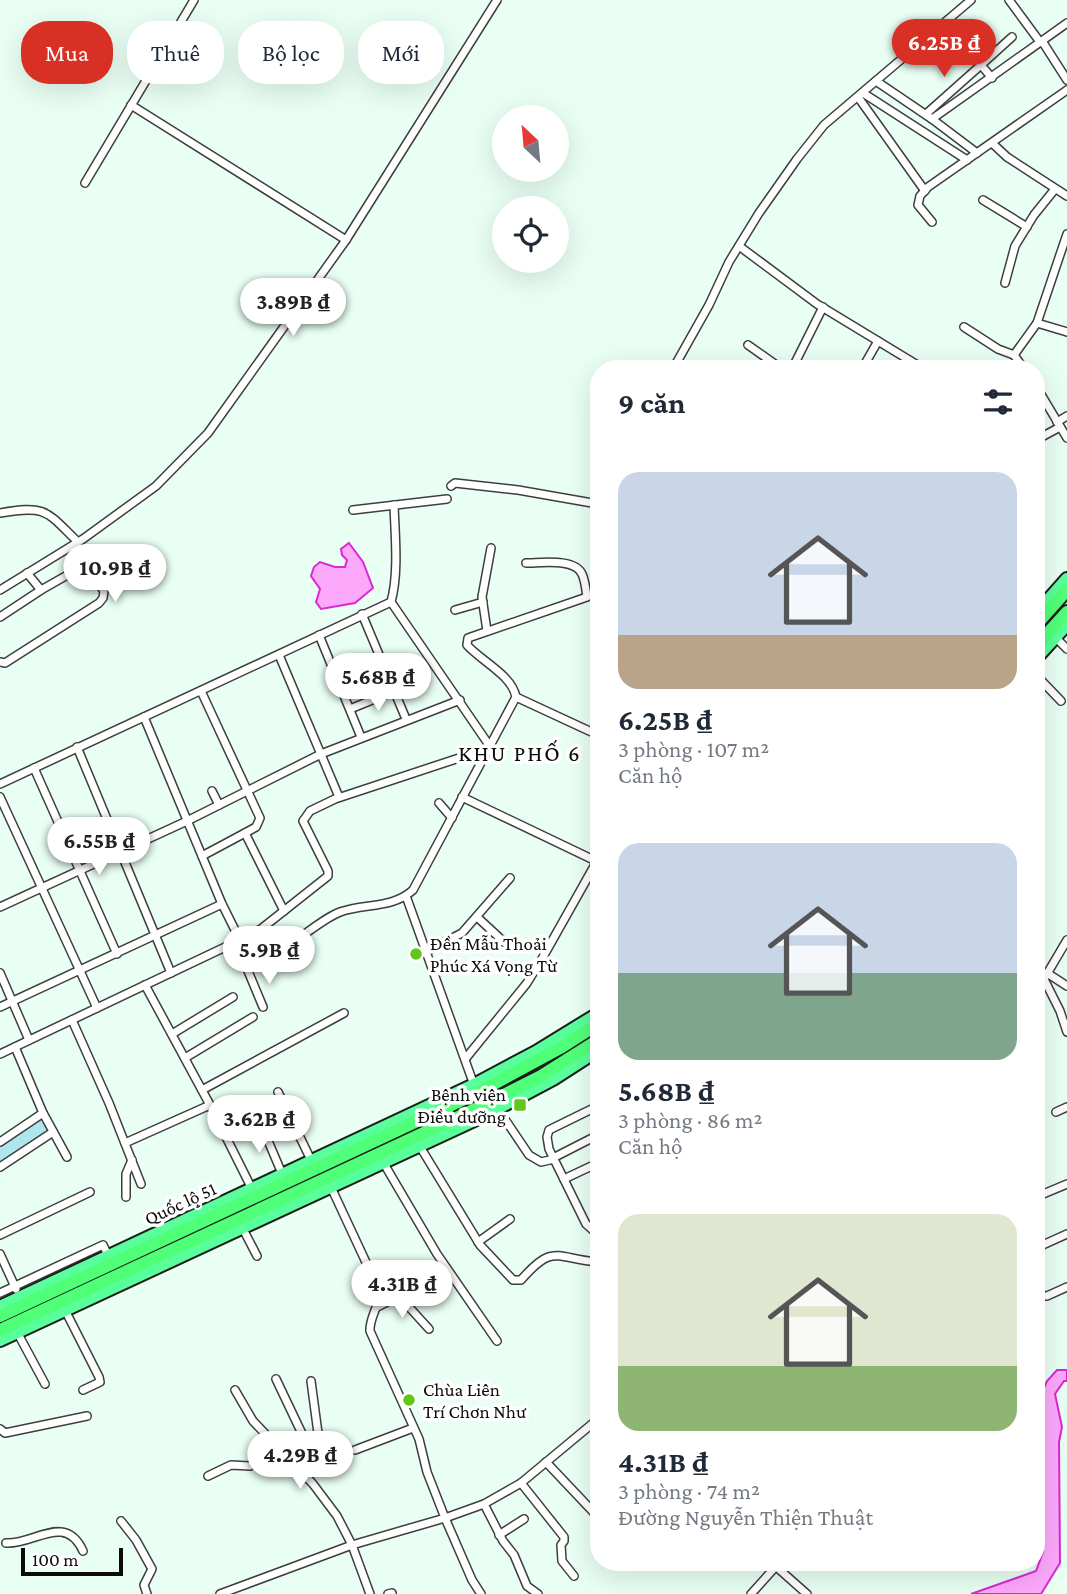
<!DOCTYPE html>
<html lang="vi">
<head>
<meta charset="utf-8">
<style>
  :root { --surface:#fff; --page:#f2f2f3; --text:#1f2937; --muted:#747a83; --accent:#d93025 }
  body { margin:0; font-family:"Crimson Pro",serif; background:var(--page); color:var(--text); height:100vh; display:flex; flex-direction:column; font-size:26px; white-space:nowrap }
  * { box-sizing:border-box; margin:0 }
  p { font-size:23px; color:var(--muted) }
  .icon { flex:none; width:38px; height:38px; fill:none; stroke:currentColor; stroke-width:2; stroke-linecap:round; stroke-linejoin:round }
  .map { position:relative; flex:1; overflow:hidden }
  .sheet { position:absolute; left:590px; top:360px; width:455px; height:1211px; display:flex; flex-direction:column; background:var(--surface); border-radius:28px; box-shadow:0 7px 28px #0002 }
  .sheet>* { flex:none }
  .top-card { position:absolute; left:21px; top:21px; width:464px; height:63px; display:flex; gap:14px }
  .needle { width:46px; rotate:334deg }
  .buttons { position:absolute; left:492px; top:105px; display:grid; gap:14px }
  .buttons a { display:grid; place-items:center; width:77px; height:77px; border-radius:50%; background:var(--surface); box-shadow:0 7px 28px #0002; font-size:35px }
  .scale { position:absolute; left:21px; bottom:18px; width:102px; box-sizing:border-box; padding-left:7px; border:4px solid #0b0b0b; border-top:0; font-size:19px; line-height:24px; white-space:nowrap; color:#0b0b0b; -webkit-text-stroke:5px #fff; paint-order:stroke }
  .price { position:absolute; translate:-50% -60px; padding:0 16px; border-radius:24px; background:#fff; color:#222; font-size:23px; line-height:46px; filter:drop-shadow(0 2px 4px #0008) }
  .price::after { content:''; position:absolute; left:50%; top:42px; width:21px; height:16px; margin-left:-10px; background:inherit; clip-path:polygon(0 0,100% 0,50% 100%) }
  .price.active { background:var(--accent); color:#fff }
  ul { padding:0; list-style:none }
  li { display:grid; align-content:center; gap:14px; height:371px; padding:0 28px }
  li span { display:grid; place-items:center; height:217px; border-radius:21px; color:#555 }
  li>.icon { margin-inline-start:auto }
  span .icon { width:126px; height:126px; fill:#fffc; stroke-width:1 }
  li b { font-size:30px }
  h2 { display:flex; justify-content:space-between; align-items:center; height:84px; padding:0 28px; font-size:30px }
  .pill { padding:0 24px; border-radius:28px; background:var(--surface); box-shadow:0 7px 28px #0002; font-size:24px; line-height:63px }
  .pill.active { background:var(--accent); color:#fff }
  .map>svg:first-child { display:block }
</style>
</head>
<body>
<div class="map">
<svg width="1067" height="1594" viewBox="0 0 1067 1594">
  <rect width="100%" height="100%" fill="#e9fff3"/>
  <polygon fill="#afe6ed" points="42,1116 50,1131 0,1164 0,1145"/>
  <g fill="#fca8fb" stroke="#d929d3" stroke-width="2">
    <polygon points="349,543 363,562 373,588 355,603 321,609 316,602 320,589 311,576 314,567 320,562 335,567 345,567 347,560 342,555 341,549"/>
    <polygon points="1057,1370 1067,1370 1067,1381 1064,1381 1055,1394 1062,1427 1059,1442 1060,1563 1041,1594 971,1594 1036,1571 1043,1552 1037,1483 1038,1450 1044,1429 1042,1411 1042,1392 1047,1381"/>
  </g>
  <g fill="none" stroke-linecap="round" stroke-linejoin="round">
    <g stroke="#3e3e3e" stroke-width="10">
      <g id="minor">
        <polyline points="1009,0 1040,42"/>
        <polyline points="1042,41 1067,80"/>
        <polyline points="992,78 981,65 1012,37"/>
        <polyline points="876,81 932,119 1067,23"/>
        <polyline points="863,93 967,160"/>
        <polyline points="858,97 925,191"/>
        <polyline points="131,105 346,240"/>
        <polyline points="926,114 981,65"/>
        <polyline points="932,119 977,153"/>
        <polyline points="992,143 1007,157 1067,196"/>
        <polyline points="85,183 194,0"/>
        <polyline points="983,200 1027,227"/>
        <polyline points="932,222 918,205 920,196 928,187 1067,90"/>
        <polyline points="739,246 817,304 924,369"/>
        <polyline points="1005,283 1015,246 1034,215 1055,189"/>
        <polyline points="1037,323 1067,332"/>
        <polyline points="964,327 998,349 1014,355 1024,369"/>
        <polyline points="748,345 782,369"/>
        <polyline points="1014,355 1037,323 1067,234"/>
        <polyline points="673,369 709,305 729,262 759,213 797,159 824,125 971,0"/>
        <polyline points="792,369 823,307"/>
        <polyline points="862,369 878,341"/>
        <polyline points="1036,386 1067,438"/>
        <polyline points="1057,422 1067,416"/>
        <polyline points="1036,440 1060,427"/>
        <polyline points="451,486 455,483 518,490 598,504"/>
        <path d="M 394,505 C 395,535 399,573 391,602 L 489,745"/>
        <polyline points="353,510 447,499"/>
        <path d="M 0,513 C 47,505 46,511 78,542"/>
        <polyline points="85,565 103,554"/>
        <polyline points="27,573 41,590"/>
        <polyline points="0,590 83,539 156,486 208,433 346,240 497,0"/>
        <polyline points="455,610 483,602"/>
        <polyline points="362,614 406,719"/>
        <polyline points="0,617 41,590 85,565 104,591 103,598 99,603 5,663 0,662"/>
        <polyline points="487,631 482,597 491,548"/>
        <polyline points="319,635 361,737"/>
        <polyline points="1055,637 1067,649"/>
        <polyline points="279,655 339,797"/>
        <polyline points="1036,675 1061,701"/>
        <polyline points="201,691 260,818 256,827 245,833 284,911"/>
        <polyline points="516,697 598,735"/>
        <polyline points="350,709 394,691"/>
        <path d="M 144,717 L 222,904 L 240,940 L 254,962 L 267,961 C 289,948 319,920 340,912 C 365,903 392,909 413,890 L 516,697 C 512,675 481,661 467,645 L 468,638 L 587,597 C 586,590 585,580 582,574 C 575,558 541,563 526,563"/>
        <polyline points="77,747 171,973"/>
        <polyline points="34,768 117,954"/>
        <polyline points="0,784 391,602"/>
        <polyline points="212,791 219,805"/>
        <polyline points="0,797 97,1008"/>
        <polyline points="462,797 598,862"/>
        <polyline points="439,803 452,818"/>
        <polyline points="202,856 245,833"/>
        <polyline points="406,896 474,1085"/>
        <polyline points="0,907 187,821 321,754 460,700"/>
        <polyline points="477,917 504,942"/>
        <polyline points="425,952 462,933 510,878"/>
        <polyline points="252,960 247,968 248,971 263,1007"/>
        <polyline points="0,973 29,1040"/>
        <polyline points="1047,973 1067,986"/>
        <polyline points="1044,979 1060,1011 1067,1032"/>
        <polyline points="1036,984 1044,979 1067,940"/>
        <polyline points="145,985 210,1105 252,1189"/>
        <polyline points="0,1007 222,904"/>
        <polyline points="72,1020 109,1103 141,1184"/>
        <polyline points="172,1034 233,997"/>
        <polyline points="15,1047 43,1113 67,1157"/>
        <polyline points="0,1054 240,940 261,929 328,876 328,871 303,821 310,811 335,799 459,758 486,751"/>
        <polyline points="185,1058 253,1017"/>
        <polyline points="466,1058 527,983 543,957 597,861"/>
        <polyline points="202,1090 344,1013"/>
        <polyline points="278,1092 312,1162"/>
        <polyline points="598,1106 549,1130 547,1137 549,1149 586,1224 594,1231 598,1230"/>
        <polyline points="498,1109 529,1155 541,1162 554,1159"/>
        <polyline points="1056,1112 1067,1107"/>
        <polyline points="260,1122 283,1176"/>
        <polyline points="0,1142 43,1113"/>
        <polyline points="125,1143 210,1105"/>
        <path d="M 419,1145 L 480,1245 L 513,1280 L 521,1280 C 554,1242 556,1259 598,1262"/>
        <polyline points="553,1158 598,1135"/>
        <polyline points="383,1162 437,1254 497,1341"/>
        <polyline points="0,1167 53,1132"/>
        <polyline points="564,1179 598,1163"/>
        <polyline points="126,1197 126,1174 132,1160"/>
        <polyline points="1036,1197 1067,1184"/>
        <polyline points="243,1229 257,1256"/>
        <polyline points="0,1235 90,1192"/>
        <polyline points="478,1242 510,1219"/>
        <polyline points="1036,1248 1067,1234"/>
        <polyline points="0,1254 16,1289"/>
        <polyline points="1036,1285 1043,1296 1047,1296 1067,1287"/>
        <polyline points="0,1293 103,1245 109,1257"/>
        <polyline points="377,1307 399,1296 429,1329"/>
        <polyline points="65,1310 99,1377 100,1382 83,1390"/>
        <polyline points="17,1332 45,1384"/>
        <polyline points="276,1379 305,1440 320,1446"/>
        <polyline points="235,1390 253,1421 313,1484 337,1516 352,1545 370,1594"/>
        <polyline points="0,1429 5,1433 87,1416"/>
        <polyline points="355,1450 413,1428"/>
        <polyline points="546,1462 598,1517"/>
        <polyline points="208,1476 231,1465 250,1466 277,1448"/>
        <polyline points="306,1478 322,1463 311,1381"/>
        <polyline points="521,1483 564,1537 564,1541 561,1545 562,1561 574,1576"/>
        <polyline points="484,1504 503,1541 514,1555 527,1586 538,1594"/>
        <polyline points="121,1521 136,1540 152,1569 144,1585 147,1594"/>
        <polyline points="499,1535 524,1519"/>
        <path d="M 6,1543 C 34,1545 65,1512 83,1551"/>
        <polyline points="772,1563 807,1594"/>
        <path d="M 220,1594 L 352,1545 L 445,1518 L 427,1472 L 419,1439 L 370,1331 C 369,1316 382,1304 378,1288 L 330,1185"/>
        <polyline points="388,1594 392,1593"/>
        <polyline points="481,1594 472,1580 445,1518 484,1504 521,1483 598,1419"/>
        <polyline points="751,1594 779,1563"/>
      </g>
    </g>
    <g stroke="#1c1c1c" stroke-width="16">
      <g id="primary">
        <polyline points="1036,614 1067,579"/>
        <polyline points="1036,658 1067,624"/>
        <polyline points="0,1307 474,1085 536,1052 598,1014"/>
        <polyline points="0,1340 485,1115 553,1079 598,1050"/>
      </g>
    </g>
    <g stroke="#1c1c1c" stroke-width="16">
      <g id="trunk">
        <polyline points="1036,625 1067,590"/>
        <polyline points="1036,646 1067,612"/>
        <polyline points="0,1316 477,1093 562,1047 598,1024"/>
        <polyline points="0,1330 482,1106 541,1076 598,1040"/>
      </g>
    </g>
    <use href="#minor" stroke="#fff" stroke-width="7"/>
    <use href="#primary" stroke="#59ff9a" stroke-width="12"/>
    <use href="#trunk" stroke="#50ff78" stroke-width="12"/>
  </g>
  <g fill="#60c618" stroke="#fff" stroke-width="2.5">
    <circle cx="416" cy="954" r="7"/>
    <rect x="513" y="1098" width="14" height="14" rx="3.5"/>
    <circle cx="409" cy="1400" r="7"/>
  </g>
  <g text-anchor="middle" stroke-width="7" stroke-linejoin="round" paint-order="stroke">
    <g font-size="19" fill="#0b0b0b" stroke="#fff" text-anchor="start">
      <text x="430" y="950">Đền Mẫu Thoải<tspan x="430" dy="22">Phúc Xá Vọng Từ</tspan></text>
      <text x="506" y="1101" text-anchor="end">Bệnh viện<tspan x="506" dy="22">Điều dưỡng</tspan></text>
      <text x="423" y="1396">Chùa Liên<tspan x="423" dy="22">Trí Chơn Như</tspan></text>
    </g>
    <g font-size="19" fill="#0b0b0b" stroke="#fff">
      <text transform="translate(180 1203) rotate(-25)" y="7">Quốc lộ 51</text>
    </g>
    <g font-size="23" letter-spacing="2" fill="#0b0b0b" stroke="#fff">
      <text x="520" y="761">KHU PHỐ 6</text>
    </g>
  </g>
</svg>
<div class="buttons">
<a><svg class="needle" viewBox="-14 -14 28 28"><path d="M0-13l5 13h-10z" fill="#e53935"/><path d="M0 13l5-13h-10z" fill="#747a83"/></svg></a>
<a><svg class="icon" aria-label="locate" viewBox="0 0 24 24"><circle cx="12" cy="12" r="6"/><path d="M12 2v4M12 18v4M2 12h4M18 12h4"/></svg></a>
</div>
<div class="scale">100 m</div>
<b class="price active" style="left:944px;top:79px">6.25B ₫</b>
<b class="price" style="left:293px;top:338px">3.89B ₫</b>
<b class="price" style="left:115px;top:604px">10.9B ₫</b>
<b class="price" style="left:378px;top:713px">5.68B ₫</b>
<b class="price" style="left:99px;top:877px">6.55B ₫</b>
<b class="price" style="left:269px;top:986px">5.9B ₫</b>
<b class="price" style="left:259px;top:1155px">3.62B ₫</b>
<b class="price" style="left:402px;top:1320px">4.31B ₫</b>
<b class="price" style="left:300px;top:1491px">4.29B ₫</b>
<div class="top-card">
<a class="pill active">Mua</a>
<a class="pill">Thuê</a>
<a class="pill">Bộ lọc</a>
<a class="pill">Mới</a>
</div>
<section class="sheet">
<h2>9 căn<svg class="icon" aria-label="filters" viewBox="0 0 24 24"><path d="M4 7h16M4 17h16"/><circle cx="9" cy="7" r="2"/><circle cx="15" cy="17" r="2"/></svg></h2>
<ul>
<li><span style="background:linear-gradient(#c9d6e8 75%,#b9a48a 0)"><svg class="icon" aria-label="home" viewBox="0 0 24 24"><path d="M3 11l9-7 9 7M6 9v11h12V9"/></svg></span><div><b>6.25B ₫</b><p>3 phòng · 107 m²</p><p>Căn hộ</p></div></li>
<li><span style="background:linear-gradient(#c9d6e8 60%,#7fa58c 0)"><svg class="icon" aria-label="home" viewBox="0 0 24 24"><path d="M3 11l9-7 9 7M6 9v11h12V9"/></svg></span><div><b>5.68B ₫</b><p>3 phòng · 86 m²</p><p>Căn hộ</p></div></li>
<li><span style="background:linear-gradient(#dfe7d0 70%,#8fb573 0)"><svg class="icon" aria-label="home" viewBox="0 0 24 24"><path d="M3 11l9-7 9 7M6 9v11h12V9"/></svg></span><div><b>4.31B ₫</b><p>3 phòng · 74 m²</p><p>Đường Nguyễn Thiện Thuật</p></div></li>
</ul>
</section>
</div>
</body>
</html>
